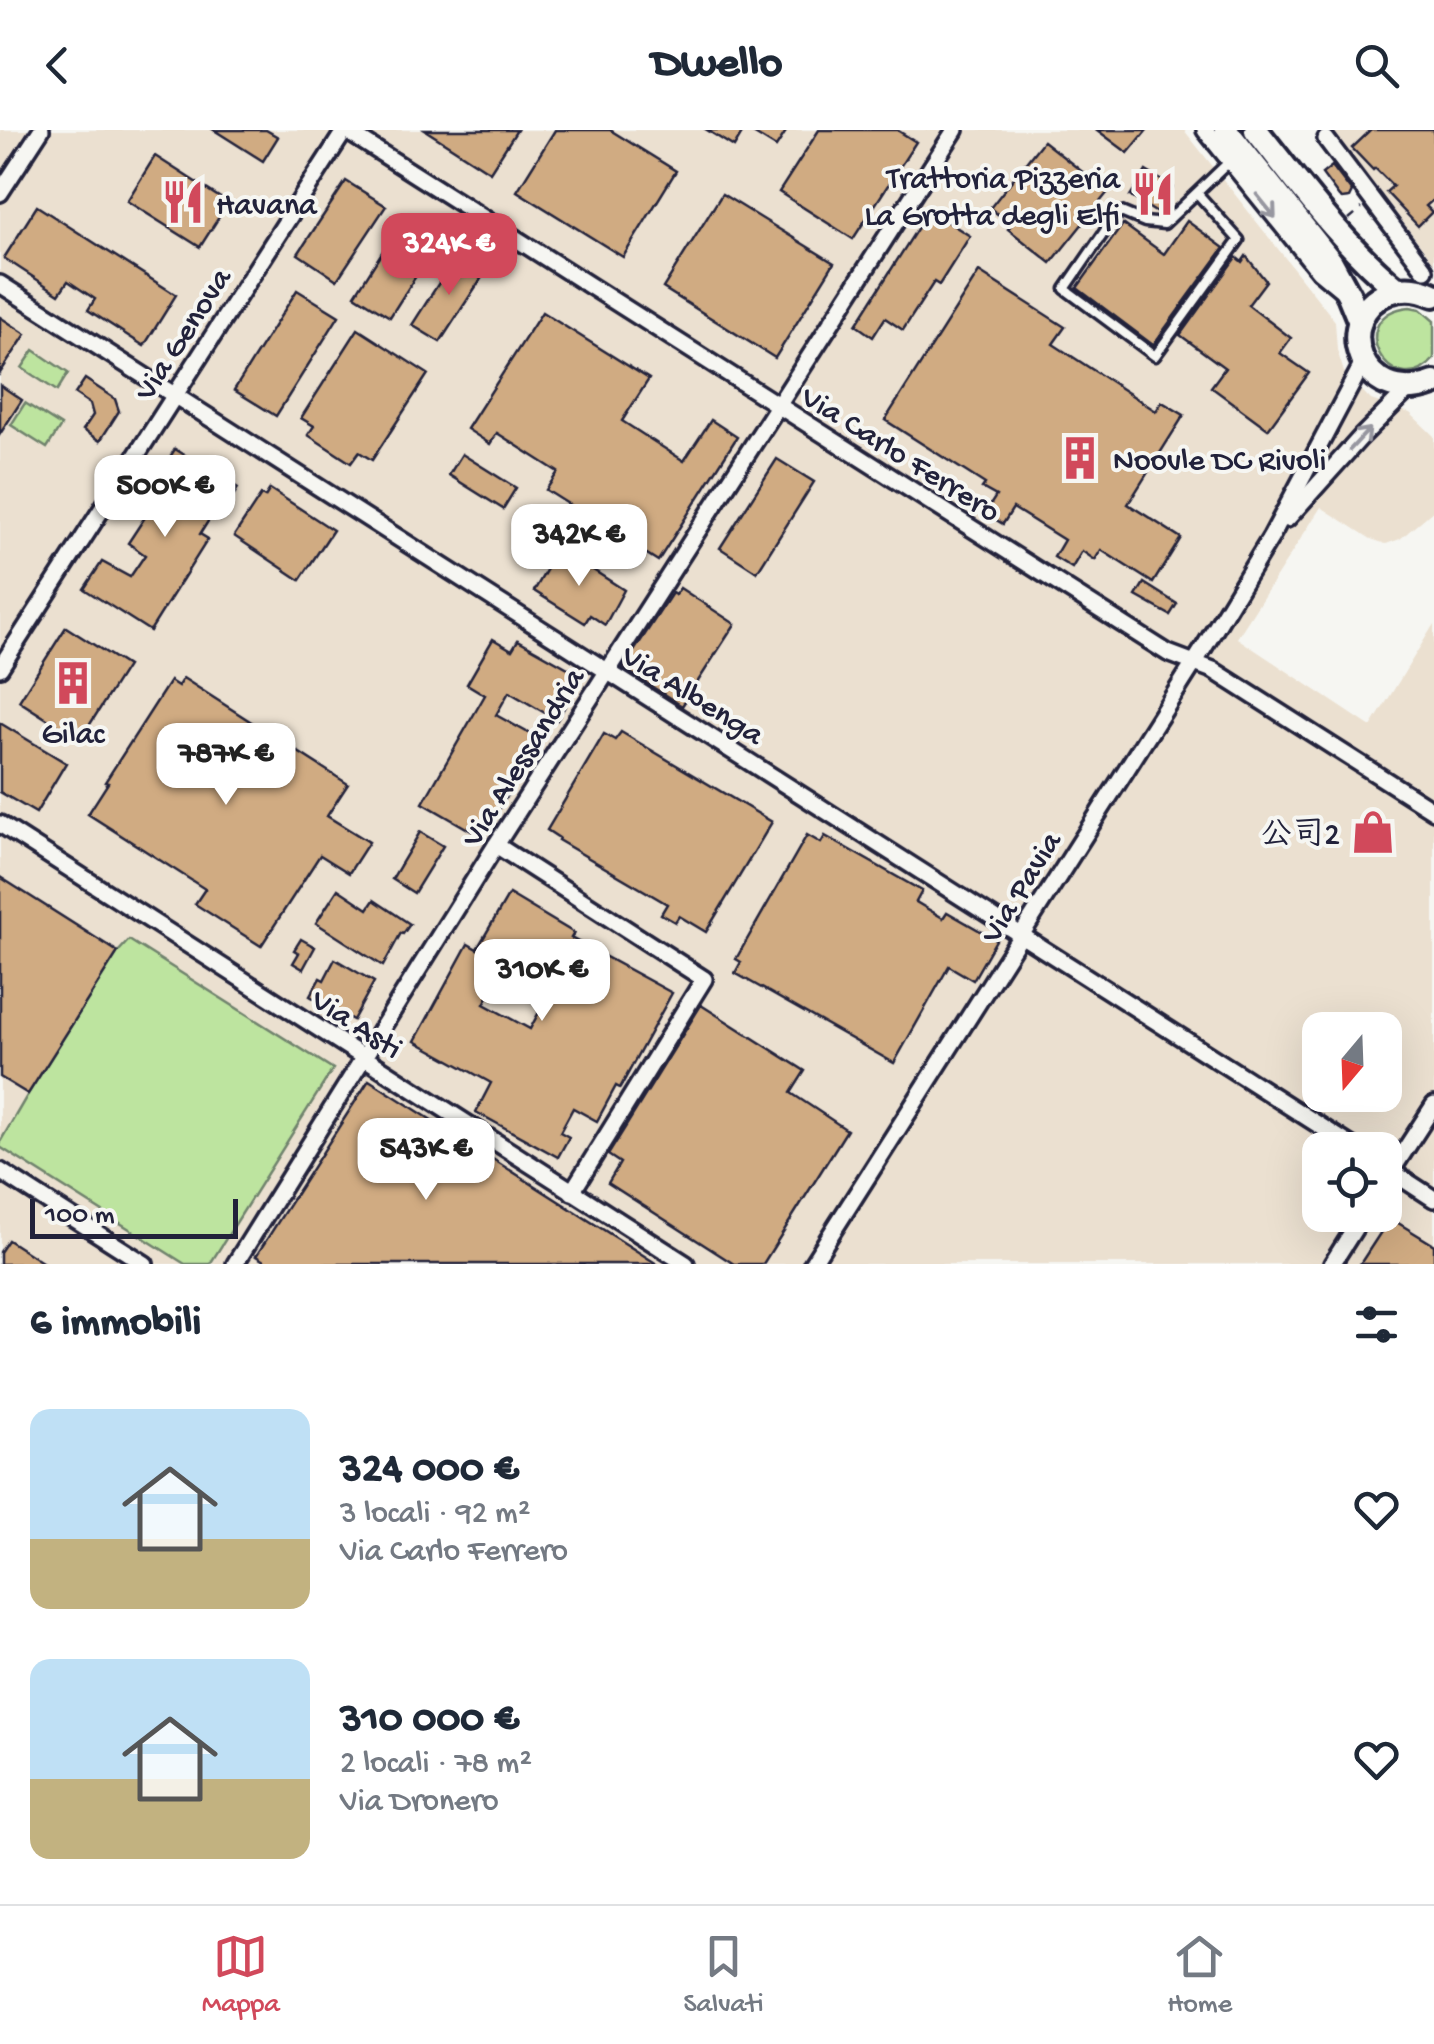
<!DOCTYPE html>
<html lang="it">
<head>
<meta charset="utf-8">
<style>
  :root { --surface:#fff; --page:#f2f2f3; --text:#1f2937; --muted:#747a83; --line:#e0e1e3; --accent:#d1495b }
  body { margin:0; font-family:"Gochi Hand","LXGW WenKai TC",sans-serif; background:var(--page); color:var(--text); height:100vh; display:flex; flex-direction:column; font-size:38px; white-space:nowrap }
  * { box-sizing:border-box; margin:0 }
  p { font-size:32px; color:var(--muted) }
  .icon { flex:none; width:55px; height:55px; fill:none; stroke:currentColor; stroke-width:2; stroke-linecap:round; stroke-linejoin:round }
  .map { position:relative; height:1134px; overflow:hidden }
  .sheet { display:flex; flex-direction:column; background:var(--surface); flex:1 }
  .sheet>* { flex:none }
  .needle { width:65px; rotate:199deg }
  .fabs { position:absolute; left:1302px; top:882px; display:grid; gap:20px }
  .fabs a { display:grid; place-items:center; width:100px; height:100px; border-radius:20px; background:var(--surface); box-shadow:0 10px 40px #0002; font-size:50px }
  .scale { position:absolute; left:30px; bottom:25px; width:208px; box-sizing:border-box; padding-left:10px; border:5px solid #22223b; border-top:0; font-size:28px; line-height:35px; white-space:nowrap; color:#22223b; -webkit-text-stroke:8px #f6f6f2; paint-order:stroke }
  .price { position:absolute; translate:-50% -85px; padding:0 22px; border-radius:20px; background:#fff; color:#222; font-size:32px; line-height:65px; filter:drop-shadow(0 2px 5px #0008) }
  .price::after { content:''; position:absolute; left:50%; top:60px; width:30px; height:22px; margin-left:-15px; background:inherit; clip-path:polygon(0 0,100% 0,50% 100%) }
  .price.active { background:var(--accent); color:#fff }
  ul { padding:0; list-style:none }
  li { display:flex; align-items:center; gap:30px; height:250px; padding:0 30px }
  li span { display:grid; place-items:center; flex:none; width:280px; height:200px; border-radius:20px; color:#555 }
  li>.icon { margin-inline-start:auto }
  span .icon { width:120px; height:120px; fill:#fffc; stroke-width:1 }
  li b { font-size:42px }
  h2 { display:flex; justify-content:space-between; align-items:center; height:120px; padding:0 30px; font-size:42px }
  header { display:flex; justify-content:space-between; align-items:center; height:130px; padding:0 30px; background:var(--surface); font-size:45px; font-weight:700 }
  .tab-bar { display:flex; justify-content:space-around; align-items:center; height:140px; border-top:2px solid var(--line); background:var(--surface); font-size:28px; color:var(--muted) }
  .tab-bar a { display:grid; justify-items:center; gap:5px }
  .tab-bar .active { color:var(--accent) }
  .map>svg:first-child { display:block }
</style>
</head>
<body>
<header><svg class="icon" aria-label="back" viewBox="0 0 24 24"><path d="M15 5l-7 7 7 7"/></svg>Dwello<svg class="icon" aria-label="search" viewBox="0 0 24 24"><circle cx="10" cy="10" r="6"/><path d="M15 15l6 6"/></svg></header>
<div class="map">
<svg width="1434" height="1134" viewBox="0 0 1434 1134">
  <rect width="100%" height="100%" fill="#f6f6f2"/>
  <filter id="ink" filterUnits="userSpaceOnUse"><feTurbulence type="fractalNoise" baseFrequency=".01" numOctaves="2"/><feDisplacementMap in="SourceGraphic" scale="20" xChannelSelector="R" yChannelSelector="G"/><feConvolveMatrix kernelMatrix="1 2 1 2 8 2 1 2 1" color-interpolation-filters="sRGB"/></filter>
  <g filter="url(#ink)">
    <g fill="#ebe0d0" fill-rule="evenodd">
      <path d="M 0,0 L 1184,0 L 1335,191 L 1337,220 L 1344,242 L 1371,270 L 1410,283 L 1434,306 L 1434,380 L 1400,409 L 1386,414 L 1371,409 L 1321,377 L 1237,508 L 1371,597 L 1434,494 L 1434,1134 L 0,1134 ZM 1320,900 L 1385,900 L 1385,965 L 1320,965 ZM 1320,1020 L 1385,1020 L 1385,1085 L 1320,1085 Z"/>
      <polygon points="1336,0 1434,0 1434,133 1334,2"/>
    </g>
    <g fill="#bde49f" stroke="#70836d" stroke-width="2.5">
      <path d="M 1410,177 L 1420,179 L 1434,191 L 1434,229 C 1392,278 1339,184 1410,177 Z"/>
      <polygon points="34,220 68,243 57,261 22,238"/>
      <polygon points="25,273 61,296 47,318 11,295"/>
      <polygon points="129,810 333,939 210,1134 185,1134 0,1017 0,1012 28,964 118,822"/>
    </g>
    <g fill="#d0ab82" stroke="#22223b" stroke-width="2.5" fill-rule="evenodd">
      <polygon points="214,0 266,0 278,7 263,31"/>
      <polygon points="425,0 517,0 490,42"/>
      <polygon points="555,0 610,0 676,41 623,127 517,61"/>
      <polygon points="707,0 744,0 734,17"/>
      <polygon points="748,0 787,0 776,17"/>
      <polygon points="819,0 897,0 916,12 853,109 779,62"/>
      <polygon points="1097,0 1147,0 1128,23"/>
      <polygon points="1371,0 1434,0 1434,69 1426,76 1432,82 1418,96 1386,62 1393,56 1375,38 1373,40 1352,18"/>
      <polygon points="1043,11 1108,62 1051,133 1008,99 1011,95 990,78"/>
      <polygon points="155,26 228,73 200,117 127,71"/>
      <polygon points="1332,36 1352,62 1349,68 1342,69 1339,67 1322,44"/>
      <polygon points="1146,41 1173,57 1157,83 1130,66"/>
      <polygon points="346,51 386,76 337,150 298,124"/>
      <polygon points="722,64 834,133 775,228 663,158"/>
      <polygon points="37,76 176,165 144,216 88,180 95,169 68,151 59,164 4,128"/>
      <polygon points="929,80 970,106 939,155 934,152 903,200 885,188 873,207 856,195"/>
      <polygon points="403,89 438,111 390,187 355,165"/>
      <polygon points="1187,91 1224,118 1153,215 1077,158 1123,94 1164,124"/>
      <polygon points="458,123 486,141 440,212 412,195"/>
      <polygon points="1246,126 1266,151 1248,175 1291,208 1280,223 1309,243 1268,299 1211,257 1225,238 1180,205 1236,127 1242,132"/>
      <polygon points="979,142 1065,197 1053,214 1156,281 1162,272 1184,285 1128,374 1181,408 1153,453 1101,420 1095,430 1082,421 1072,438 1054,427 1064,410 1013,378 1003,394 985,383 996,366 982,358 985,354 885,290"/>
      <polygon points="297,160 339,186 276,286 234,260"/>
      <polygon points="542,182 649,249 622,291 684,331 711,290 737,307 658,431 546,360 558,342 497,303 490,314 467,299"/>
      <polygon points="0,187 26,204 0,243"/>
      <polygon points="358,199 428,244 372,330 359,322 351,333 308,305 314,296 301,288"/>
      <polygon points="85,249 115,269 119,281 100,311 83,300 93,285 90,274 75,264"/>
      <polygon points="0,255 22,270 0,304"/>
      <polygon points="175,319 238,358 222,384 215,380 200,404 208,409 150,501 84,459 102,432 130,447 145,425 128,413 153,375 144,368"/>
      <polygon points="462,324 516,358 503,379 449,345"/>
      <polygon points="777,329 814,352 757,442 720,418"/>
      <polygon points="270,359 333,400 300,450 234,406 261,365 265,367"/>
      <polygon points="559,418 624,460 605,495 590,485 585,493 534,461"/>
      <polygon points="1144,453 1177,474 1170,485 1136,466"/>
      <polygon points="680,458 735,494 682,576 623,538 672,463 675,465"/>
      <polygon points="66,497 127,536 80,610 19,571"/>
      <polygon points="493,509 512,520 518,510 582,546 557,590 509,562 496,585 541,610 482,707 423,673 485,565 467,554"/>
      <polygon points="183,548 348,654 327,686 369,712 349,743 320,725 261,816 195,774 205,759 88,684 108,653 105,652 170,551 178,556"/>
      <polygon points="0,593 66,633 36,683 0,662"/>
      <polygon points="621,602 772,692 706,802 679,786 675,792 661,784 667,774 558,710 559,708 547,700 604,604 615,610"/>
      <polygon points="420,702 443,716 414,763 392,749"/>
      <polygon points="807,705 821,713 825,706 922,761 916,772 943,788 947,782 996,810 973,850 949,836 894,933 735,843 741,832 736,829"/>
      <polygon points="0,747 118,822 28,964 0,947"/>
      <polygon points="338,759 368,779 374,770 410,794 403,804 401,803 383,836 316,793"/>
      <path d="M 509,764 L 574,803 L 571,808 L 672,863 L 620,958 L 616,956 L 597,991 L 573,978 L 560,1002 L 569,1007 L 558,1027 L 476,982 L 491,953 L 415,911 L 468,814 L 477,819 ZM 511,825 L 555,852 L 530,899 L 484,874 Z"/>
      <polygon points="301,809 315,817 303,839 293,833 299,823 294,820"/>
      <polygon points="335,829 374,852 353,890 310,866 320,848 324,850"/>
      <polygon points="701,875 805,941 791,963 847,1000 763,1134 734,1134 608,1053 620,1033 608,1025"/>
      <polygon points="369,950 657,1134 269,1134 256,1126"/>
      <polygon points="1390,1088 1434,1115 1434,1134 1360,1134"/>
      <polygon points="8,1110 45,1134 0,1134 0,1122"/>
    </g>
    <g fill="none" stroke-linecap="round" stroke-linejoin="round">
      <g stroke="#22223b" stroke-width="15">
        <polyline id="lane" points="1197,63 1239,110 1155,226 1065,159 1116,85 1121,82 1145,92 1164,94 1230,31"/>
      </g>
      <g stroke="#22223b" stroke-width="22">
        <g id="street">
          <polyline points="345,0 1168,523 1213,540 1434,681"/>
          <polyline points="1205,0 1319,141 1342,160"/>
          <polyline points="1326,9 1425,140"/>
          <polyline points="0,63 41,0"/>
          <polyline points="0,154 1358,1020"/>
          <polyline points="1287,389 1360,308 1408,260"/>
          <polyline points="0,538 345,0"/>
          <polyline points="0,694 686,1134"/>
          <polyline points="496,715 704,849 572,1062"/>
          <polyline points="1385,1037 1434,1069"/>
          <polyline points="0,1041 145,1134"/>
          <polyline points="1385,1051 1434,975"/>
          <polyline points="235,1134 496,715 955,0"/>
          <polyline points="812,1134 1203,519 1271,407 1363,233"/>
          <polyline points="1332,1134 1363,1085"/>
        </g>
      </g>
      <g stroke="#22223b" stroke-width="30">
        <g id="secondary">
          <polyline points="1226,0 1331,132 1349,165 1360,192"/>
          <path d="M 1256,0 C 1300,55 1342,114 1397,159"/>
          <path d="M 1434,165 C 1419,158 1405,156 1389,162 C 1329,186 1360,281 1434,253"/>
        </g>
      </g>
      <polyline stroke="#22223b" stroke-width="2.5" stroke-dasharray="8 8" stroke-linecap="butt" points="1349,89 1362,78"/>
      <use href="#lane" stroke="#f6f6f2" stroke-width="8"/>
      <use href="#street" stroke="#f6f6f2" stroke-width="15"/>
      <use href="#secondary" stroke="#f6f6f2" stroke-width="22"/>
    </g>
    <defs><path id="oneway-shaft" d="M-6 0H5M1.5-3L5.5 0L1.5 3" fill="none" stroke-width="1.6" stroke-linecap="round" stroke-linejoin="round" transform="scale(2.5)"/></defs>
    <g stroke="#9797a0">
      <use href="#oneway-shaft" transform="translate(1266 76) rotate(51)"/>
      <use href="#oneway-shaft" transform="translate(1360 309) rotate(-47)"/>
    </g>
  </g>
  <defs>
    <g id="restaurant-bare" transform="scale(3.45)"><path d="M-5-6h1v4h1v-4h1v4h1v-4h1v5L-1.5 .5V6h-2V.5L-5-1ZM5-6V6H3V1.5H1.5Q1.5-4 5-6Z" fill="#d1495b" stroke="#f6f6f2" stroke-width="2.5" paint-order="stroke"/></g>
    <g id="building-bare" transform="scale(3.45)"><path d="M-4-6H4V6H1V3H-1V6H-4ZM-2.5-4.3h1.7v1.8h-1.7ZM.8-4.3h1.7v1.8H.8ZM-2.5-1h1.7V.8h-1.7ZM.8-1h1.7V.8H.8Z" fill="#d1495b" stroke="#f6f6f2" stroke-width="2.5" paint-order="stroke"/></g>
    <g id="shop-bare" transform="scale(3.45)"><path d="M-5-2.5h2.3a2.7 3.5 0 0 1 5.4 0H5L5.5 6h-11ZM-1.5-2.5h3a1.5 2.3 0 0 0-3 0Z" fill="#d1495b" stroke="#f6f6f2" stroke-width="2.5" paint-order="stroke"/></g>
  </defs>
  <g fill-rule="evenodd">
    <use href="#restaurant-bare" x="1153" y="64"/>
    <use href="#restaurant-bare" x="183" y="72"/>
    <use href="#building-bare" x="1080" y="328"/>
    <use href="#building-bare" x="73" y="553"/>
    <use href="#shop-bare" x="1373" y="702"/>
  </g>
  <g text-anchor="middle" stroke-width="8" stroke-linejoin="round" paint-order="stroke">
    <g font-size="32" fill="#22223b" stroke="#f6f6f2" text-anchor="end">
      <text x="1120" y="57">Trattoria Pizzeria<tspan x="1120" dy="37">La Grotta degli Elfi</tspan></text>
      <text x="216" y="83" text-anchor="start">Havana</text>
      <text x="1113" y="339" text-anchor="start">Noovle DC Rivoli</text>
      <text x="73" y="612" text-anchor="middle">Gilac</text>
      <text x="1340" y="713">公司2</text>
    </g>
    <g font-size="32" fill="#22223b" stroke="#f6f6f2">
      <text transform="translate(181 203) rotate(-57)" y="11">Via Genova</text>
      <text transform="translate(902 322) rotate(32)" y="11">Via Carlo Ferrero</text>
      <text transform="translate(694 563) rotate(32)" y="11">Via Albenga</text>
      <text transform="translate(521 626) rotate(-58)" y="11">Via Alessandria</text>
      <text transform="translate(1019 756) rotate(-58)" y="11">Via Pavia</text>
      <text transform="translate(358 892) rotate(33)" y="11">Via Asti</text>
    </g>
  </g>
</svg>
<div class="fabs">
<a><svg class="needle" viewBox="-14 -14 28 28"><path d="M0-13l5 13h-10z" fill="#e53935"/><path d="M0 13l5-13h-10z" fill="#747a83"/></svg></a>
<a><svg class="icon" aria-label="locate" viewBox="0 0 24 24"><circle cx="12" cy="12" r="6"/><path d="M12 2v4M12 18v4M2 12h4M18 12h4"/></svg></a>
</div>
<div class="scale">100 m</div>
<b class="price active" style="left:449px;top:168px">324K €</b>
<b class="price" style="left:165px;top:410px">500K €</b>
<b class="price" style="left:579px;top:459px">342K €</b>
<b class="price" style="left:226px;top:678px">787K €</b>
<b class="price" style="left:542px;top:894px">310K €</b>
<b class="price" style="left:426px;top:1073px">543K €</b>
</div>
<section class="sheet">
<h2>6 immobili<svg class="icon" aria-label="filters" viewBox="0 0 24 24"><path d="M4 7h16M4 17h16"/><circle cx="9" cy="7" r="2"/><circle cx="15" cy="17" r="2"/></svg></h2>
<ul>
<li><span style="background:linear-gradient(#bfe0f5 65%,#c2b280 0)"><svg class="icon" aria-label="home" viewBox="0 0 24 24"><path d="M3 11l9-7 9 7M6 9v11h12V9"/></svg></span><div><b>324 000 €</b><p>3 locali · 92 m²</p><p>Via Carlo Ferrero</p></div><svg class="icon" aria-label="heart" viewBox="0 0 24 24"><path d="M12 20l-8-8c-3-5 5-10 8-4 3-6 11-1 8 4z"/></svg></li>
<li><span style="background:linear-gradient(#bfe0f5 60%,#c2b280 0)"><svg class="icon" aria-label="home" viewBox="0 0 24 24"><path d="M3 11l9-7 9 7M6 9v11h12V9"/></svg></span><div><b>310 000 €</b><p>2 locali · 78 m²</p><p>Via Dronero</p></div><svg class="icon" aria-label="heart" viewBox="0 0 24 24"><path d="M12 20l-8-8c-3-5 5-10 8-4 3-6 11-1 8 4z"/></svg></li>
</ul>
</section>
<nav class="tab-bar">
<a class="active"><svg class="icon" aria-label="map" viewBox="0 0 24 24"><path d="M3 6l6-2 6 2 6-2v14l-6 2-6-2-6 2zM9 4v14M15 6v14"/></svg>Mappa</a>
<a><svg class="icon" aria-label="saved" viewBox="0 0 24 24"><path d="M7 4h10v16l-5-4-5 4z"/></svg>Salvati</a>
<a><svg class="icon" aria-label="home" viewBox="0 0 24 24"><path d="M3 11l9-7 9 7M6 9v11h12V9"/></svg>Home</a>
</nav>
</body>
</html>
